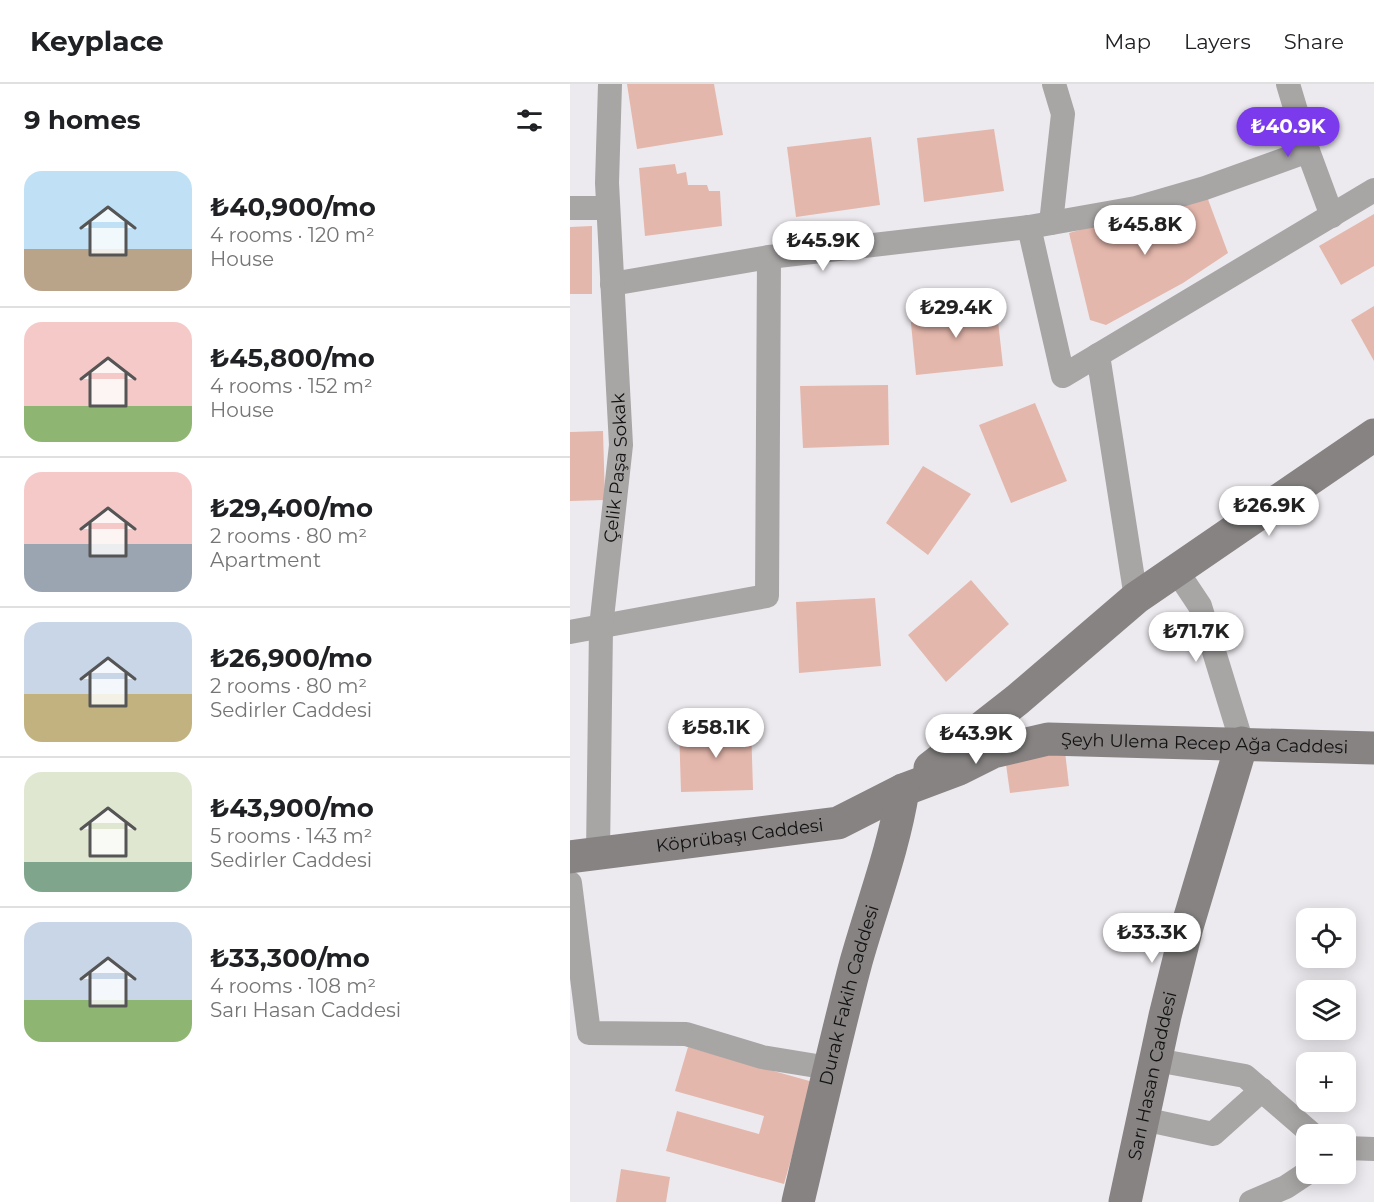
<!DOCTYPE html>
<html lang="en">
<head>
<meta charset="utf-8">
<style>
  :root { --surface:#fff; --page:#f6f6f6; --text:#202124; --muted:#757577; --line:#e0e0e0; --accent:#7c3aed }
  body { margin:0; font-family:Montserrat,sans-serif; background:var(--page); color:var(--text); height:100vh; display:flex; flex-direction:column; font-size:22px; white-space:nowrap }
  * { box-sizing:border-box; margin:0 }
  p { font-size:20px; color:var(--muted) }
  .icon { flex:none; width:33px; height:33px; fill:none; stroke:currentColor; stroke-width:2; stroke-linecap:round; stroke-linejoin:round }
  .map { position:relative; flex:1; overflow:hidden }
  .panel { display:flex; flex-direction:column; background:var(--surface); width:570px }
  .panel>* { flex:none }
  .buttons { position:absolute; left:726px; top:824px; display:grid; gap:12px }
  .buttons a { display:grid; place-items:center; width:60px; height:60px; border-radius:12px; background:var(--surface); box-shadow:0 3px 15px #0003; font-size:30px }
  .price { position:absolute; translate:-50% -51px; padding:0 14px; border-radius:21px; background:#fff; color:#222; font-size:20px; line-height:39px; filter:drop-shadow(0 2px 3px #0008) }
  .price::after { content:''; position:absolute; left:50%; top:36px; width:18px; height:14px; margin-left:-9px; background:inherit; clip-path:polygon(0 0,100% 0,50% 100%) }
  .price.active { background:var(--accent); color:#fff }
  ul { padding:0; list-style:none }
  li { display:flex; align-items:center; gap:18px; height:150px; padding:0 24px }
  li+li { border-top:2px solid var(--line) }
  li span { display:grid; place-items:center; flex:none; width:168px; height:120px; border-radius:18px; color:#555 }
  li>.icon { margin-inline-start:auto }
  span .icon { width:72px; height:72px; fill:#fffc; stroke-width:1 }
  li b { font-size:26px }
  h2 { display:flex; justify-content:space-between; align-items:center; height:72px; padding:0 24px; font-size:26px }
  header { display:flex; align-items:center; gap:36px; box-sizing:border-box; height:84px; padding:0 30px; background:var(--surface); border-bottom:2px solid var(--line) }
  header strong { font-size:28px }
  nav { display:flex; gap:33px; margin-inline-start:auto; font-size:21px }
  main { display:flex; flex:1; min-height:0 }
  .map>svg:first-child { display:block }
</style>
</head>
<body>
<header>
<strong>Keyplace</strong>
<nav><a>Map</a><a>Layers</a><a>Share</a></nav>
</header>
<main>
<section class="panel">
<h2>9 homes<svg class="icon" aria-label="filters" viewBox="0 0 24 24"><path d="M4 7h16M4 17h16"/><circle cx="9" cy="7" r="2"/><circle cx="15" cy="17" r="2"/></svg></h2>
<ul>
<li><span style="background:linear-gradient(#bfe0f5 65%,#b9a48a 0)"><svg class="icon" aria-label="home" viewBox="0 0 24 24"><path d="M3 11l9-7 9 7M6 9v11h12V9"/></svg></span><div><b>₺40,900/mo</b><p>4 rooms · 120 m²</p><p>House</p></div></li>
<li><span style="background:linear-gradient(#f6c9c9 70%,#8fb573 0)"><svg class="icon" aria-label="home" viewBox="0 0 24 24"><path d="M3 11l9-7 9 7M6 9v11h12V9"/></svg></span><div><b>₺45,800/mo</b><p>4 rooms · 152 m²</p><p>House</p></div></li>
<li><span style="background:linear-gradient(#f6c9c9 60%,#9aa5b1 0)"><svg class="icon" aria-label="home" viewBox="0 0 24 24"><path d="M3 11l9-7 9 7M6 9v11h12V9"/></svg></span><div><b>₺29,400/mo</b><p>2 rooms · 80 m²</p><p>Apartment</p></div></li>
<li><span style="background:linear-gradient(#c9d6e8 60%,#c2b280 0)"><svg class="icon" aria-label="home" viewBox="0 0 24 24"><path d="M3 11l9-7 9 7M6 9v11h12V9"/></svg></span><div><b>₺26,900/mo</b><p>2 rooms · 80 m²</p><p>Sedirler Caddesi</p></div></li>
<li><span style="background:linear-gradient(#dfe7d0 75%,#7fa58c 0)"><svg class="icon" aria-label="home" viewBox="0 0 24 24"><path d="M3 11l9-7 9 7M6 9v11h12V9"/></svg></span><div><b>₺43,900/mo</b><p>5 rooms · 143 m²</p><p>Sedirler Caddesi</p></div></li>
<li><span style="background:linear-gradient(#c9d6e8 65%,#8fb573 0)"><svg class="icon" aria-label="home" viewBox="0 0 24 24"><path d="M3 11l9-7 9 7M6 9v11h12V9"/></svg></span><div><b>₺33,300/mo</b><p>4 rooms · 108 m²</p><p>Sarı Hasan Caddesi</p></div></li>
</ul>
</section>
<div class="map">
<svg width="804" height="1118" viewBox="0 0 804 1118">
  <rect width="100%" height="100%" fill="#edeaef"/>
  <g fill="#e4b7ac">
    <polygon points="57,0 144,0 153,51 67,65"/>
    <polygon points="424,45 434,107 354,118 347,54"/>
    <polygon points="301,53 310,121 226,133 217,63"/>
    <polygon points="105,80 107,90 116,88 118,101 137,101 139,107 150,107 152,142 75,152 69,84"/>
    <polygon points="636,110 658,169 613,199 536,241 520,236 499,149"/>
    <polygon points="804,130 804,182 771,201 749,162"/>
    <polygon points="22,142 22,210 0,210 0,143"/>
    <polygon points="426,219 433,282 346,291 340,229"/>
    <polygon points="804,222 804,277 781,236"/>
    <polygon points="318,301 319,361 233,364 230,302"/>
    <polygon points="465,319 497,397 441,419 409,341"/>
    <polygon points="33,347 35,416 0,417 0,348"/>
    <polygon points="353,382 401,410 358,471 316,439"/>
    <polygon points="401,496 439,540 376,598 338,551"/>
    <polygon points="305,514 311,582 229,589 226,518"/>
    <polygon points="181,642 183,706 111,708 109,644"/>
    <polygon points="494,659 499,702 440,709 434,666"/>
    <polygon points="118,963 243,998 214,1100 96,1067 107,1027 189,1050 194,1032 105,1007"/>
    <polygon points="51,1085 100,1093 96,1118 46,1118"/>
  </g>
  <g fill="none" stroke-linecap="round" stroke-linejoin="round">
    <g stroke="#a8a5a5" stroke-width="24">
      <polyline points="718,0 738,67 762,132"/>
      <polyline points="0,124 38,124"/>
      <polyline points="481,139 493,30 484,0"/>
      <polyline points="459,143 493,292 804,106"/>
      <polyline points="42,200 199,173 459,143 566,124 635,104 738,67"/>
      <polyline points="528,271 566,514"/>
      <polyline points="606,486 630,522 672,659"/>
      <polyline points="0,548 197,512 199,173"/>
      <path id="s1" d="M 28,769 L 31,543 L 51,361 L 37,99 L 40,0"/>
      <polyline points="0,799 19,949 116,950 192,973 259,984"/>
      <polyline points="586,976 675,992 742,1050"/>
      <polyline points="573,1035 643,1050 692,1006"/>
      <polyline points="776,1064 804,1065"/>
      <polyline points="681,1118 716,1103 737,1089"/>
    </g>
    <g stroke="#878383" stroke-width="33">
      <polyline points="360,684 447,616 566,514 804,351"/>
      <path id="s2" d="M 0,773 L 268,739 L 333,706 L 389,685 L 423,668 L 478,655 L 804,664"/>
      <path id="s3" d="M 228,1118 C 247,1038 265,957 286,878 C 302,821 324,764 333,706"/>
      <path id="s4" d="M 555,1118 L 595,932 L 617,843 L 672,659"/>
    </g>
  </g>
  <g text-anchor="middle" stroke-width="4.5" stroke-linejoin="round" paint-order="stroke">
    <g font-size="18" fill="#121112" stroke="#edeaef">
      <text dy="6" stroke="none"><textPath href="#s1" startOffset="386">Çelik Paşa Sokak</textPath></text>
      <text dy="6" stroke="none"><textPath href="#s2" startOffset="654">Şeyh Ulema Recep Ağa Caddesi</textPath></text>
      <text dy="6" stroke="none"><textPath href="#s2" startOffset="171">Köprübaşı Caddesi</textPath></text>
      <text dy="6" stroke="none"><textPath href="#s3" startOffset="213">Durak Fakih Caddesi</textPath></text>
      <text dy="6" stroke="none"><textPath href="#s4" startOffset="129">Sarı Hasan Caddesi</textPath></text>
    </g>
  </g>
</svg>
<div class="buttons">
<a><svg class="icon" aria-label="locate" viewBox="0 0 24 24"><circle cx="12" cy="12" r="6"/><path d="M12 2v4M12 18v4M2 12h4M18 12h4"/></svg></a>
<a><svg class="icon" aria-label="layers" viewBox="0 0 24 24"><path d="M12 4l9 5-9 5-9-5zM3 14l9 5 9-5"/></svg></a>
<a>+</a>
<a>−</a>
</div>
<b class="price active" style="left:718px;top:74px">₺40.9K</b>
<b class="price" style="left:575px;top:172px">₺45.8K</b>
<b class="price" style="left:253px;top:188px">₺45.9K</b>
<b class="price" style="left:386px;top:255px">₺29.4K</b>
<b class="price" style="left:699px;top:453px">₺26.9K</b>
<b class="price" style="left:626px;top:579px">₺71.7K</b>
<b class="price" style="left:146px;top:675px">₺58.1K</b>
<b class="price" style="left:406px;top:681px">₺43.9K</b>
<b class="price" style="left:582px;top:880px">₺33.3K</b>
</div>
</main>
</body>
</html>
